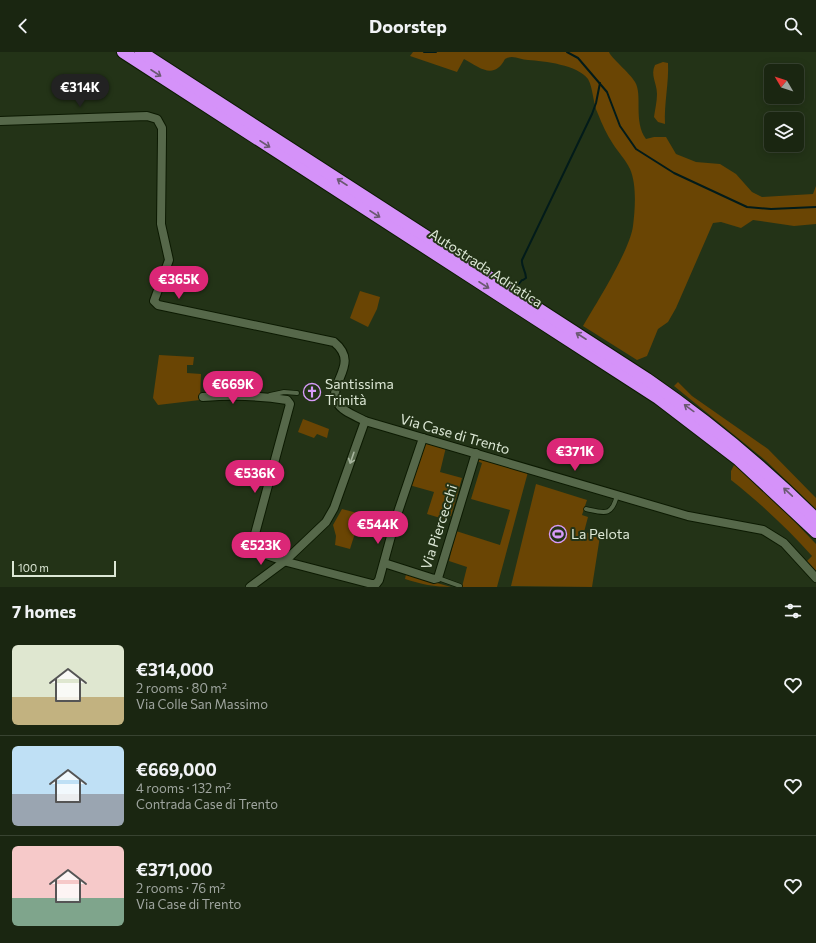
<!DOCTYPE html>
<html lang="en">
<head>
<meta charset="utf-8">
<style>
  :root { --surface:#1a2611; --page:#232e1a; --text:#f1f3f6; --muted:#9fa59f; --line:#384331; --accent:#db2777 }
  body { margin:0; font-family:Commissioner,sans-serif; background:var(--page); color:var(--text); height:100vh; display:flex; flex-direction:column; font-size:15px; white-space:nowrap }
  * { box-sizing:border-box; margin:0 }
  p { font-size:13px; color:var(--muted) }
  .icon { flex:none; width:22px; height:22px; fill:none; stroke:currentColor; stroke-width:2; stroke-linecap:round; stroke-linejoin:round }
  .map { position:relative; height:535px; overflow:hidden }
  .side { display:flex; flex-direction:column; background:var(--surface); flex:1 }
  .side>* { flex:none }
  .needle { width:26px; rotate:309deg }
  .buttons { position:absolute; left:764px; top:12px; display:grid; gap:8px }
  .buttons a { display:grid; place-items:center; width:40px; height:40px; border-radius:6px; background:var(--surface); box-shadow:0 2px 10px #0003,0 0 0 1px var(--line); font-size:20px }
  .scale { position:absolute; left:12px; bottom:10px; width:104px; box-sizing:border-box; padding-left:4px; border:2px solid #dce7d5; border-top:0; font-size:11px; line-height:14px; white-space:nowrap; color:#dce7d5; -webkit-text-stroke:3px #233317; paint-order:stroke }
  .price { position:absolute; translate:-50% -34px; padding:0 9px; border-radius:14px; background:var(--accent); color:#fff; font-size:13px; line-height:26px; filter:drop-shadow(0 1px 2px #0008) }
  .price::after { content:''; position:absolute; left:50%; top:24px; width:12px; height:9px; margin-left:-6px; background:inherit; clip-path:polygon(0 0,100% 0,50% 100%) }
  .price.active { background:#222; color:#fff }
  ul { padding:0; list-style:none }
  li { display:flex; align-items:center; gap:12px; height:100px; padding:0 12px }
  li+li { border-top:1px solid var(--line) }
  li span { display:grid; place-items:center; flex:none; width:112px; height:80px; border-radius:6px; color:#555 }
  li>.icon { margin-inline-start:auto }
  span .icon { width:48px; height:48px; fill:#fffc; stroke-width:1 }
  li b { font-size:17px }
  h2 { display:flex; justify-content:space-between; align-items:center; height:48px; padding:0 12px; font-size:17px }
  header { display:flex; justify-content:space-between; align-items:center; height:52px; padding:0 12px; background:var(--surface); font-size:18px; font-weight:700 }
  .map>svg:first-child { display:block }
</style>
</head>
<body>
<header><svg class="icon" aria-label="back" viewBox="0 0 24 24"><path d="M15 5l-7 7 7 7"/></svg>Doorstep<svg class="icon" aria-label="search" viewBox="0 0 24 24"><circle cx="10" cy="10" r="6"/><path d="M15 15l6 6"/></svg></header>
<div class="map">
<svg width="816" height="535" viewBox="0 0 816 535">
  <rect width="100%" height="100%" fill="#233317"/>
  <g fill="#6a4504">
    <path d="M 413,0 L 609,0 C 610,5 630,21 635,30 C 643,43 633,69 646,87 L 654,85 L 666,85 L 676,102 L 696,110 L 720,112 L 736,122 L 752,140 L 762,145 L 813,142 L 816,134 L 816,172 L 794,174 L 753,168 L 741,176 L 721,170 L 713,171 L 676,256 L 668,270 L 658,277 L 647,304 L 637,308 L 583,274 C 596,252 630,198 633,174 C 635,158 637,133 630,117 C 626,108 618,100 613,92 C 607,83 602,72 598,62 C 593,52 593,35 588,27 C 578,13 544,9 528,8 C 520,8 513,2 505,7 C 494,28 480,16 464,7 L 457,20 L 410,4 Z"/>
    <path d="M 663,10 L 668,11 C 669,31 664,51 665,72 L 658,70 L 654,65 C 655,57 657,50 657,42 C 657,31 650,23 655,13 Z"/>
    <polygon points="360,239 380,245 377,257 368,275 350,266"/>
    <polygon points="159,303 194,305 193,313 187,313 187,321 201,322 200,348 158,353 153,346"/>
    <polygon points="678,330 692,344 768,397 816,446 816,457 766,409 674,334"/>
    <polygon points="303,367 329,377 327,386 317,382 314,386 298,380"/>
    <polygon points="423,389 446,395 440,420 462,426 451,464 449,464 447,468 427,462 434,440 409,433"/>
    <polygon points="479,404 528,420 497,535 462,535 467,515 449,509 456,479 500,493 510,458 471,447 482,411 477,409"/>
    <path d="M 734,413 L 773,447 L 816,492 L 816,521 L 806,510 L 812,504 C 788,477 759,450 731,428 L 731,419 Z"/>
    <polygon points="536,432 587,448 582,463 588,465 584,480 600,484 592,535 511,534"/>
    <polygon points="342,457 361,462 350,497 335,493 336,484 333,473"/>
    <path d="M 406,522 L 451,535 C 435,535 420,532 405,527 Z"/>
  </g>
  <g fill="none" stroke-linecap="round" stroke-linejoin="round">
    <g stroke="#021b1a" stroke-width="2">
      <polyline points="424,0 436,0"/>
      <polyline points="567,0 578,6 607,40 620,74 636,97 674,121 747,155 771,157 816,155"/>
      <path d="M 523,228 L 526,226 C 526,219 521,214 522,208 L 592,62 L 596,51 L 600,31"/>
      <polyline points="518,233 522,228"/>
    </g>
    <g stroke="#0c1a02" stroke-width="5.5">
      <g id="lane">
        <polyline points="270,343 284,340 297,341"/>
        <path d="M 586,457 C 604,461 612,465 617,443"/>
        <polyline points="438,526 460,534"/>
      </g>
    </g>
    <g stroke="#0c1a02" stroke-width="10">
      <g id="street">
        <path d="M 0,69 L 147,64 L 157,67 L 162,76 L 162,86 L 161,172 L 169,208 L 154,249 L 158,253 L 334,290 C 361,312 327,331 337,350 C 341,359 356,364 365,369 L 688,464 L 763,478 L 784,491 L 816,526"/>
        <path d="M 203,345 C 232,343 258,343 287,348 L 290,352 L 252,493 L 252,498 L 287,510 L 372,532 L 376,532 L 379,528 L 396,466 L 423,386"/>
        <polyline points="384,511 434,527 438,526 476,401"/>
        <polyline points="250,535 285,509 326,470 334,456 365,369"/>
      </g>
    </g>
    <g stroke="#0c1a02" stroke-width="14">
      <g id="highway">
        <polyline points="123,0 658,346 739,408 816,480"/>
        <path d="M 141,0 L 647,327 C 708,369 764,415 816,467"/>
      </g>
    </g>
    <use href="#lane" stroke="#56684a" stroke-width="4"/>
    <use href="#street" stroke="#56684a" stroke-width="8"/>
    <use href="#highway" stroke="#d592f9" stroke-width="12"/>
  </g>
  <defs><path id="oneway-shaft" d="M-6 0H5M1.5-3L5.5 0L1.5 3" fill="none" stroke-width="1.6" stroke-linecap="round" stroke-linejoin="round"/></defs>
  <g stroke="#6a5971">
    <use href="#oneway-shaft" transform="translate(156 21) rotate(33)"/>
    <use href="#oneway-shaft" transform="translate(265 92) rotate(33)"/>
    <use href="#oneway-shaft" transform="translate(342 130) rotate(-147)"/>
    <use href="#oneway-shaft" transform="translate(375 162) rotate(33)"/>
    <use href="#oneway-shaft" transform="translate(484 233) rotate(33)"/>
    <use href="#oneway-shaft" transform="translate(581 284) rotate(-147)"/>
    <use href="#oneway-shaft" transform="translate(689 356) rotate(-144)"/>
    <use href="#oneway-shaft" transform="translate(788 440) rotate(-137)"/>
  </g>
  <use stroke="#a6b49d" href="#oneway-shaft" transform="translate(352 406) rotate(109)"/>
  <defs>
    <g id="church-ring" transform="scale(0.9)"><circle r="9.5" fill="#233317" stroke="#d79bf9" stroke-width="1.5"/><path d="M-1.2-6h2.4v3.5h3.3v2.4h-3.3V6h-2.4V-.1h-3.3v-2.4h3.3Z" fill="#d79bf9"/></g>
    <g id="stadium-ring" transform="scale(0.9)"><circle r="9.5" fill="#233317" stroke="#d79bf9" stroke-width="1.5"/><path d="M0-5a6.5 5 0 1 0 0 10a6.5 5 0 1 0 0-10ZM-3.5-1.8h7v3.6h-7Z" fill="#d79bf9"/></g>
  </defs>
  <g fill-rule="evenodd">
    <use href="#church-ring" x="312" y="340"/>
    <use href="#stadium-ring" x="558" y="482"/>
  </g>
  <g text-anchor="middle" stroke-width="4" stroke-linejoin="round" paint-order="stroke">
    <g font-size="14" fill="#dce7d5" stroke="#233317">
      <text transform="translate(486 216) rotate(33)" y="5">Autostrada Adriatica</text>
      <text transform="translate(455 382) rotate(16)" y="5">Via Case di Trento</text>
      <text transform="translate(439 475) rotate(-72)" y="5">Via Piercecchi</text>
    </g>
    <g font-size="14" fill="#dce7d5" stroke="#233317" text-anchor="start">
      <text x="325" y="337">Santissima<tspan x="325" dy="16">Trinità</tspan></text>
      <text x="571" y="487">La Pelota</text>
    </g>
  </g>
</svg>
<div class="buttons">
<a><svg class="needle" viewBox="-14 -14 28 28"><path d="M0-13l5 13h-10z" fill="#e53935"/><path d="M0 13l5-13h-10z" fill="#9fa59f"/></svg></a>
<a><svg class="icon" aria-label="layers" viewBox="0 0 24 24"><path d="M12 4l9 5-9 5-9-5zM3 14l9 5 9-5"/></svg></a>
</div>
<div class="scale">100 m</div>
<b class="price active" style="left:80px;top:56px">€314K</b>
<b class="price" style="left:179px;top:248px">€365K</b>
<b class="price" style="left:233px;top:353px">€669K</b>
<b class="price" style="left:575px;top:420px">€371K</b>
<b class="price" style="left:255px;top:442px">€536K</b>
<b class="price" style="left:378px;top:493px">€544K</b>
<b class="price" style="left:261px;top:514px">€523K</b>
</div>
<section class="side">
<h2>7 homes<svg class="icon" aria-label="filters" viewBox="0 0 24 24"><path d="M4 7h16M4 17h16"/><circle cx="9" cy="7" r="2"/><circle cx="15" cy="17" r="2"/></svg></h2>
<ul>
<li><span style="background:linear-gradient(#dfe7d0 65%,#c2b280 0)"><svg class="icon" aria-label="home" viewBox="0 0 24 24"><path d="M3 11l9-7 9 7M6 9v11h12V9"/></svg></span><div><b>€314,000</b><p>2 rooms · 80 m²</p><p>Via Colle San Massimo</p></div><svg class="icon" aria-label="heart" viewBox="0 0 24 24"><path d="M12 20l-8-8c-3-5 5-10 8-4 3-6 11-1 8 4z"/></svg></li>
<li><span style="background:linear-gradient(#bfe0f5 60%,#9aa5b1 0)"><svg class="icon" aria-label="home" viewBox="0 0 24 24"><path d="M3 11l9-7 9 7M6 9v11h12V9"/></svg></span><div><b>€669,000</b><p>4 rooms · 132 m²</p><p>Contrada Case di Trento</p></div><svg class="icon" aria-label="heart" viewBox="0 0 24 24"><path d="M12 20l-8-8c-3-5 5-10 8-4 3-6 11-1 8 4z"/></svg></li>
<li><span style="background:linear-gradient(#f6c9c9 65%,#7fa58c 0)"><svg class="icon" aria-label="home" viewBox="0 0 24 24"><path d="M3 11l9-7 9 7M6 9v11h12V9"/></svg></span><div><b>€371,000</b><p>2 rooms · 76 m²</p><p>Via Case di Trento</p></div><svg class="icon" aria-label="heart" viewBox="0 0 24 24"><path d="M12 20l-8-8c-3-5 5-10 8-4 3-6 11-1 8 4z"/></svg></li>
</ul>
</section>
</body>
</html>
